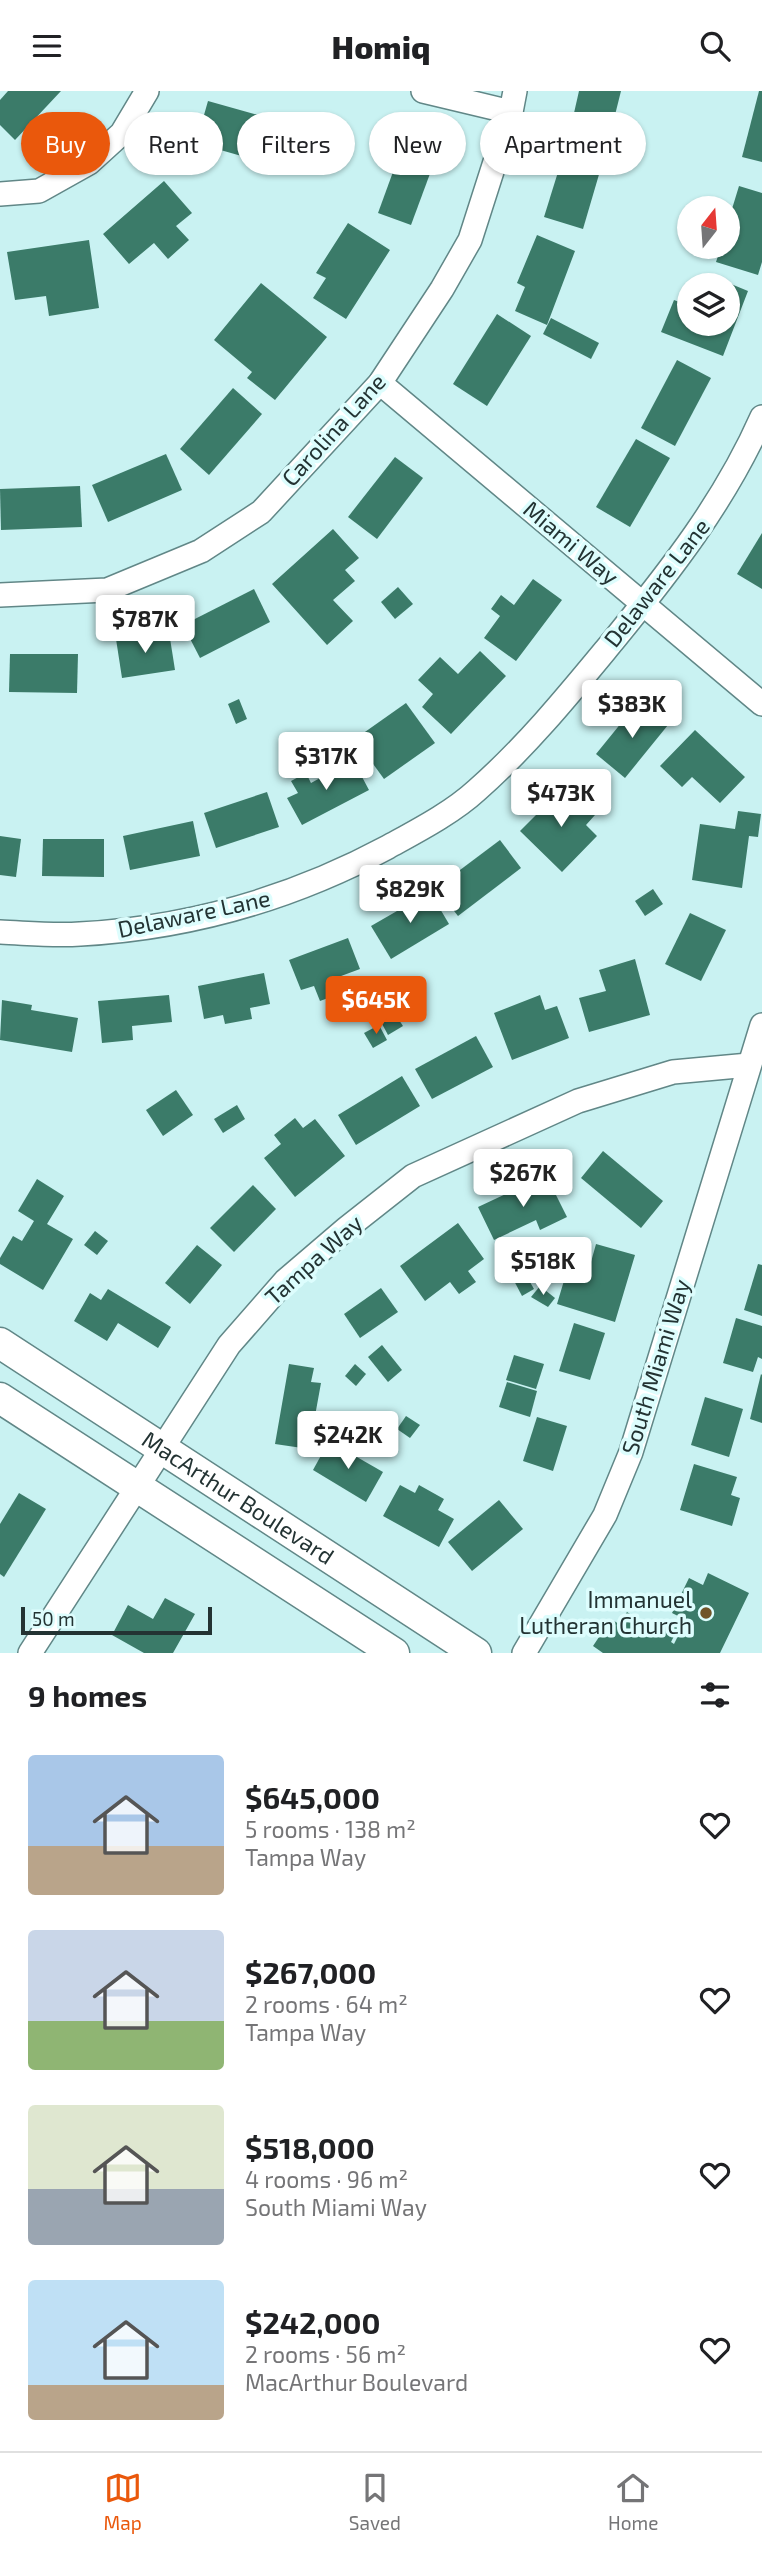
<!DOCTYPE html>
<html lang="en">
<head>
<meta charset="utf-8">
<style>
  :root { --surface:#fff; --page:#f6f6f6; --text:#202124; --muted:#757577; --line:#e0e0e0; --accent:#ea580c }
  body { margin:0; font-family:"Exo 2",sans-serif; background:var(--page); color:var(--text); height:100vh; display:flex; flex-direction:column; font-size:26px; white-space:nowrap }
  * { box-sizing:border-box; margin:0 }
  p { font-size:23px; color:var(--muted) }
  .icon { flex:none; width:38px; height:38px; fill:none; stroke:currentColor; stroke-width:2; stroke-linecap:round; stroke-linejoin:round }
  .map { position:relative; height:1562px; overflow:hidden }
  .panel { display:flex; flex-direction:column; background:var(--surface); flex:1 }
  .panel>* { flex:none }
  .banner { position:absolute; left:21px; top:21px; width:721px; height:63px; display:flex; gap:14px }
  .needle { width:46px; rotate:17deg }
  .tools { position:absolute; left:677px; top:105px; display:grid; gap:14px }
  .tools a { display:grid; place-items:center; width:63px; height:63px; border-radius:50%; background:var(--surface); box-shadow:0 2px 5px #0004; font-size:35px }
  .scale { position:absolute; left:21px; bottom:18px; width:191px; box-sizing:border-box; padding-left:7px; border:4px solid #233333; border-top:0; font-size:19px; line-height:24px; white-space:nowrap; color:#233333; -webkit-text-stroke:5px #ddfdfd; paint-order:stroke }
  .price { position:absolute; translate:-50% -60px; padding:0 16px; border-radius:7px; background:#fff; color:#222; font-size:23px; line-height:46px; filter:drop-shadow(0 2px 4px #0008) }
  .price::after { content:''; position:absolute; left:50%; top:42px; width:21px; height:16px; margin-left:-10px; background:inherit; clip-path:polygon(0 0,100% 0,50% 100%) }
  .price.on { background:var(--accent); color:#fff }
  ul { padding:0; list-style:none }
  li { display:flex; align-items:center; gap:21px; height:175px; padding:0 28px }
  li span { display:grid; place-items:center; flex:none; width:196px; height:140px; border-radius:7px; color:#555 }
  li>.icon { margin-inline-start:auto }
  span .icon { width:84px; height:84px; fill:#fffc; stroke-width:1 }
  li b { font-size:30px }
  h2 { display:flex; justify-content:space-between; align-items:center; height:84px; padding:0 28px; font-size:30px }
  .chip { padding:0 24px; border-radius:32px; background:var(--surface); box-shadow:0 2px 5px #0004; font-size:24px; line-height:63px }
  .chip.on { background:var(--accent); color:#fff }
  header { display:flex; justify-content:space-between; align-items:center; height:91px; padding:0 28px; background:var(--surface); font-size:32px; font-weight:800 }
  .tabs { display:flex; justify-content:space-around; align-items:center; height:98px; border-top:2px solid var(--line); background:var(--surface); font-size:19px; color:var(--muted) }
  .tabs a { display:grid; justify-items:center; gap:4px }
  .tabs .on { color:var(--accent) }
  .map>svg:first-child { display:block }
</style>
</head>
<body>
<header><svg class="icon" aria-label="menu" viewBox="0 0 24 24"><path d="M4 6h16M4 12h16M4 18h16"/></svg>Homiq<svg class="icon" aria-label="search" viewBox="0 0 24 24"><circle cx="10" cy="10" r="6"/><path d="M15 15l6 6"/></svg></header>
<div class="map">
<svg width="762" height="1562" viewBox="0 0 762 1562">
  <rect width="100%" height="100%" fill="#c9f2f2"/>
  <g fill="#3b7b69">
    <polygon points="8,0 61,0 15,49 0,34 0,9"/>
    <polygon points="579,0 621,0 613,32 574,22"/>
    <polygon points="759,0 762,0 762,71 742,66"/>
    <polygon points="208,10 294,34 284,69 254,61 252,68 196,52"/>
    <polygon points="405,48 438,61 411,134 378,122"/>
    <polygon points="567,52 605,63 583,138 544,126"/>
    <polygon points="164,90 192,122 176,135 189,149 168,168 154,152 129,173 103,143"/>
    <polygon points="739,95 762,102 762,171 758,184 716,171 721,156 728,156 728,131"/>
    <polygon points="348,132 390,159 346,228 313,207 326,187 316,182"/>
    <polygon points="537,144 575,160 547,234 515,220 525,196 517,192"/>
    <polygon points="89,149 99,217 49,225 46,205 15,209 7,161"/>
    <polygon points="714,186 748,200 723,265 661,241 674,209 690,215 690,233 728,233 728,194 711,194"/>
    <polygon points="261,192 327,246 275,309 247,287 252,281 214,249"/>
    <polygon points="497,223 531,245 487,315 453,293"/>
    <polygon points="551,227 599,252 591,268 543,243"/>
    <polygon points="677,269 711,287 675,355 641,337"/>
    <polygon points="233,297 262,323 209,384 180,358"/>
    <polygon points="636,348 670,367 630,436 596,416"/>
    <polygon points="166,363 182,399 108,431 92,394"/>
    <polygon points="395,366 423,387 377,448 348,426"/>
    <polygon points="80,395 82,436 1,439 0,398"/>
    <polygon points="333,438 359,467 345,479 355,490 333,509 353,530 327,554 272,493"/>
    <polygon points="762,442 762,498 737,483"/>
    <polygon points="533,488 562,509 516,570 484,547 500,525 491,518 501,504 514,514"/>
    <polygon points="398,496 413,513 395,528 381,511"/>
    <polygon points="254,498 270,531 200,567 183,534"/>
    <polygon points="169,541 175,579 122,587 116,548"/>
    <polygon points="480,560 506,585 451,643 422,616 433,603 418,589 440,566 458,583"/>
    <polygon points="10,563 78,563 77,602 9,601"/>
    <polygon points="239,608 247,628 236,633 228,613"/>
    <polygon points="639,610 668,634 625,687 596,663"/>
    <polygon points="406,612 435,652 384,688 355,648"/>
    <polygon points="695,639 745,686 720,712 692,686 682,696 660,675"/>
    <polygon points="353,669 369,699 302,734 287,707 298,702 291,690 306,682 311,692"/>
    <polygon points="565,695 595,724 586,734 597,745 562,781 520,740"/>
    <polygon points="267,701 279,736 216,757 204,722"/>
    <polygon points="738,720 761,723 758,746 749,745 742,797 692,789 700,733 735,738"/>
    <polygon points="193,730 200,765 130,779 123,745"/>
    <polygon points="0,745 21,748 16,786 0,784"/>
    <polygon points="43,748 104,748 104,786 42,785"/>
    <polygon points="500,749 521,777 458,825 436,797"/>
    <polygon points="653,798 663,813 645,825 635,810"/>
    <polygon points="430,801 449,833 391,868 371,835"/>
    <polygon points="690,822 726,839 701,890 665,873"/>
    <polygon points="348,847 360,878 333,888 339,903 320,910 314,895 301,899 289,869"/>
    <polygon points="635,868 650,924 589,941 579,907 606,900 599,879"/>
    <polygon points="264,882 270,913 250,917 252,928 225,933 223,924 204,928 198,895"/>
    <polygon points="169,904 172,931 132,935 133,949 102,952 98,910"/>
    <polygon points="540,904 545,919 557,915 569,947 512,969 494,922"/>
    <polygon points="2,909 32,914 31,919 78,927 72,961 0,949"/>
    <polygon points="395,923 403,935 388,944 381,931"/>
    <polygon points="379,934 387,949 373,957 364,942"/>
    <polygon points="476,945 493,976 432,1008 415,978"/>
    <polygon points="402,985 420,1015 356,1054 338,1024"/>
    <polygon points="176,999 193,1024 163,1045 146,1019"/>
    <polygon points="237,1014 245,1028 223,1042 214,1028"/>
    <polygon points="295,1027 303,1037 315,1028 345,1065 295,1106 264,1067 281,1053 274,1044"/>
    <polygon points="603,1060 663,1110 641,1137 581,1087"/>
    <polygon points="546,1084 567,1126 540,1139 536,1129 494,1149 478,1116"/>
    <polygon points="37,1088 64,1105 47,1133 73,1148 43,1199 0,1173 0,1167 13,1145 22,1150 34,1130 18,1120"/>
    <polygon points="253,1094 276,1118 234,1161 210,1137"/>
    <polygon points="458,1132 484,1168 468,1180 476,1191 459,1203 450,1191 425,1210 400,1175"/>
    <polygon points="95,1140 108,1150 97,1164 84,1154"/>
    <polygon points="596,1153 635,1164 615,1231 557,1213 566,1183 586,1189"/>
    <polygon points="197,1154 222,1174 190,1213 165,1192"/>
    <polygon points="758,1173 762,1174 762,1225 744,1219"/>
    <polygon points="522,1177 534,1198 522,1205 511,1184"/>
    <polygon points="540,1195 555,1207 548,1216 531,1206"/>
    <polygon points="381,1197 398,1221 360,1247 344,1223"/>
    <polygon points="108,1198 171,1236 158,1257 118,1232 107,1250 74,1230 90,1202 101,1209"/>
    <polygon points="736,1227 762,1235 762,1268 758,1266 753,1281 723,1272"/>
    <polygon points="574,1232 605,1242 590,1289 559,1280"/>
    <polygon points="382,1254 402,1279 388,1291 368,1266"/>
    <polygon points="514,1264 544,1273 536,1298 506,1289"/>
    <polygon points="289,1273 314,1277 311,1291 321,1292 309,1358 275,1353"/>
    <polygon points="355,1273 366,1283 356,1295 345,1285"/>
    <polygon points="761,1283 762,1284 762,1332 750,1328"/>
    <polygon points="507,1291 537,1300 530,1326 499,1316"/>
    <polygon points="705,1306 743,1318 729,1366 691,1354"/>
    <polygon points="406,1325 420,1334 410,1347 397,1338"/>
    <polygon points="537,1326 567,1335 553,1380 523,1370"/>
    <polygon points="329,1350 383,1381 366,1411 313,1379"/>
    <polygon points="694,1373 737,1386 731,1404 740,1407 732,1435 680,1419"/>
    <polygon points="400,1394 415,1402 419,1394 444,1408 438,1419 454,1428 439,1456 383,1425"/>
    <polygon points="19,1402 46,1418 4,1486 0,1483 0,1433"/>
    <polygon points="499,1409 523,1438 472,1480 448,1451"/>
    <polygon points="708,1482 749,1502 720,1562 603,1562 593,1555 611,1528 619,1533 627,1521 660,1543 666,1531 678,1537 671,1551 674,1553 686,1529 672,1522 689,1487 703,1494"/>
    <polygon points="165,1507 195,1523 173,1562 144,1562 112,1544 128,1514 153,1528"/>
  </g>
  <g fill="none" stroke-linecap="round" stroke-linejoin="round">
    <g stroke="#618787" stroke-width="26">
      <g id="minor">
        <polyline points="423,0 511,21"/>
        <polyline points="0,103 39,100 89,72 122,42 147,0"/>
        <polyline points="380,292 762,613"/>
        <polyline points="0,504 107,499 201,460 261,421 380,292 442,198 470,149 511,21 515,0"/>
        <path d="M 0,841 C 26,842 53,845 80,843 C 190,837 291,808 388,756 C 417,740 452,722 477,699 C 528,654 570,602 613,550 C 670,480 725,410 762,326"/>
        <polyline points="30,1562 229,1254 285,1190 347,1137 413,1085 578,1010 673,981 749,974"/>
        <polyline points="524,1562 605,1424 631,1361 762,934"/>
      </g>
    </g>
    <g stroke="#618787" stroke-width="33">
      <g id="tertiary">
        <path id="s1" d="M 0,1252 L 476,1562"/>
        <polyline points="0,1307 394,1562"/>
      </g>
    </g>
    <use href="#minor" stroke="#fff" stroke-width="23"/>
    <use href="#tertiary" stroke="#fff" stroke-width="30"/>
  </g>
  <circle fill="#715428" stroke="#ddfdfd" stroke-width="2.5" cx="706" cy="1522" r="7"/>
  <g text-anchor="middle" stroke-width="7" stroke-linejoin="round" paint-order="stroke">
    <g font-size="23" fill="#233333" stroke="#ddfdfd">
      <text transform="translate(334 339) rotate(-48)" y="8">Carolina Lane</text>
      <text transform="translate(571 452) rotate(40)" y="8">Miami Way</text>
      <text transform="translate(657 492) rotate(-52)" y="8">Delaware Lane</text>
      <text transform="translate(194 823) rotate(-12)" y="8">Delaware Lane</text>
      <text transform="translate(314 1169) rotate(-42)" y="8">Tampa Way</text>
      <text transform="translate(656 1276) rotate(-73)" y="8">South Miami Way</text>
      <text dy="8" stroke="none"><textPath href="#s1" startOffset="284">MacArthur Boulevard</textPath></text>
    </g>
    <g font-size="23" fill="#233333" stroke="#ddfdfd" text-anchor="end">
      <text x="692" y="1517">Immanuel<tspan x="692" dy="26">Lutheran Church</tspan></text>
    </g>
  </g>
</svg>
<div class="tools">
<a><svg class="needle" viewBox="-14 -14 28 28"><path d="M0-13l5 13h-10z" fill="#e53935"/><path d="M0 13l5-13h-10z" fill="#757577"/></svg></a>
<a><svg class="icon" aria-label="layers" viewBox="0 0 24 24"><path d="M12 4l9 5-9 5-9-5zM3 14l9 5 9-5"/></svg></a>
</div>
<div class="scale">50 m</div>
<b class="price" style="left:145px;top:564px">$787K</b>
<b class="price" style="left:632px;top:649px">$383K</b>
<b class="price" style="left:326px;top:701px">$317K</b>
<b class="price" style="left:561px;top:738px">$473K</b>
<b class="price" style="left:410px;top:834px">$829K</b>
<b class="price on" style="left:376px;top:945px">$645K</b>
<b class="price" style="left:523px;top:1118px">$267K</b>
<b class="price" style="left:543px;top:1206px">$518K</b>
<b class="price" style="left:348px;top:1380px">$242K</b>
<div class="banner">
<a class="chip on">Buy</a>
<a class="chip">Rent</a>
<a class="chip">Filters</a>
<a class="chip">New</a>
<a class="chip">Apartment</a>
</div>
</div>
<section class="panel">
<h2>9 homes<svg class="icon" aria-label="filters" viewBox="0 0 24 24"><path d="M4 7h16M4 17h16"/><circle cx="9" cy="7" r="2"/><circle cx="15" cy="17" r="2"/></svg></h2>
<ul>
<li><span style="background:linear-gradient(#a9c7e8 65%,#b9a48a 0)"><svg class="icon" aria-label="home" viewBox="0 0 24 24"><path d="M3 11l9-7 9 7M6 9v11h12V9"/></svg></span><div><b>$645,000</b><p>5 rooms · 138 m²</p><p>Tampa Way</p></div><svg class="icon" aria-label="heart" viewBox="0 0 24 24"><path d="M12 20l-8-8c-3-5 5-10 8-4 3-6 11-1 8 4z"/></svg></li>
<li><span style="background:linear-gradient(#c9d6e8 65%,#8fb573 0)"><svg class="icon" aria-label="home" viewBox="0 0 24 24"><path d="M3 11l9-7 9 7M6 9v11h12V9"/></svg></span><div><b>$267,000</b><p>2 rooms · 64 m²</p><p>Tampa Way</p></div><svg class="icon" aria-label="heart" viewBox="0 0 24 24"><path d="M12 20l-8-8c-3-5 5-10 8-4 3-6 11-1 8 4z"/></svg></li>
<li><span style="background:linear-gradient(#dfe7d0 60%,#9aa5b1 0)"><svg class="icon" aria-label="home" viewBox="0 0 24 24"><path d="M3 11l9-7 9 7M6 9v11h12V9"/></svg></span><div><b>$518,000</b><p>4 rooms · 96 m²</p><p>South Miami Way</p></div><svg class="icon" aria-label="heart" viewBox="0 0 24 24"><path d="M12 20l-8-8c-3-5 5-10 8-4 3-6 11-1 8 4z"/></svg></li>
<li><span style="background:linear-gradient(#bfe0f5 75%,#b9a48a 0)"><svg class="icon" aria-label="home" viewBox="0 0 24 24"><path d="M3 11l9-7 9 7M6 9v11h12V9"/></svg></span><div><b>$242,000</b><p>2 rooms · 56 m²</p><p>MacArthur Boulevard</p></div><svg class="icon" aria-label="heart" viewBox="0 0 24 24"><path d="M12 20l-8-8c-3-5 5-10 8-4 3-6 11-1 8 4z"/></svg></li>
</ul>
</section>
<nav class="tabs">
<a class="on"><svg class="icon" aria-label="map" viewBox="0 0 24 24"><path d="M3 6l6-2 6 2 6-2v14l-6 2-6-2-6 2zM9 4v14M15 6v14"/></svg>Map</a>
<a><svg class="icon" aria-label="saved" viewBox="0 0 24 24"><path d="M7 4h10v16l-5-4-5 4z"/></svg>Saved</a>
<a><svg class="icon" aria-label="home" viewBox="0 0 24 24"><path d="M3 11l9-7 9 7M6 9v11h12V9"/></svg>Home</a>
</nav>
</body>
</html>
